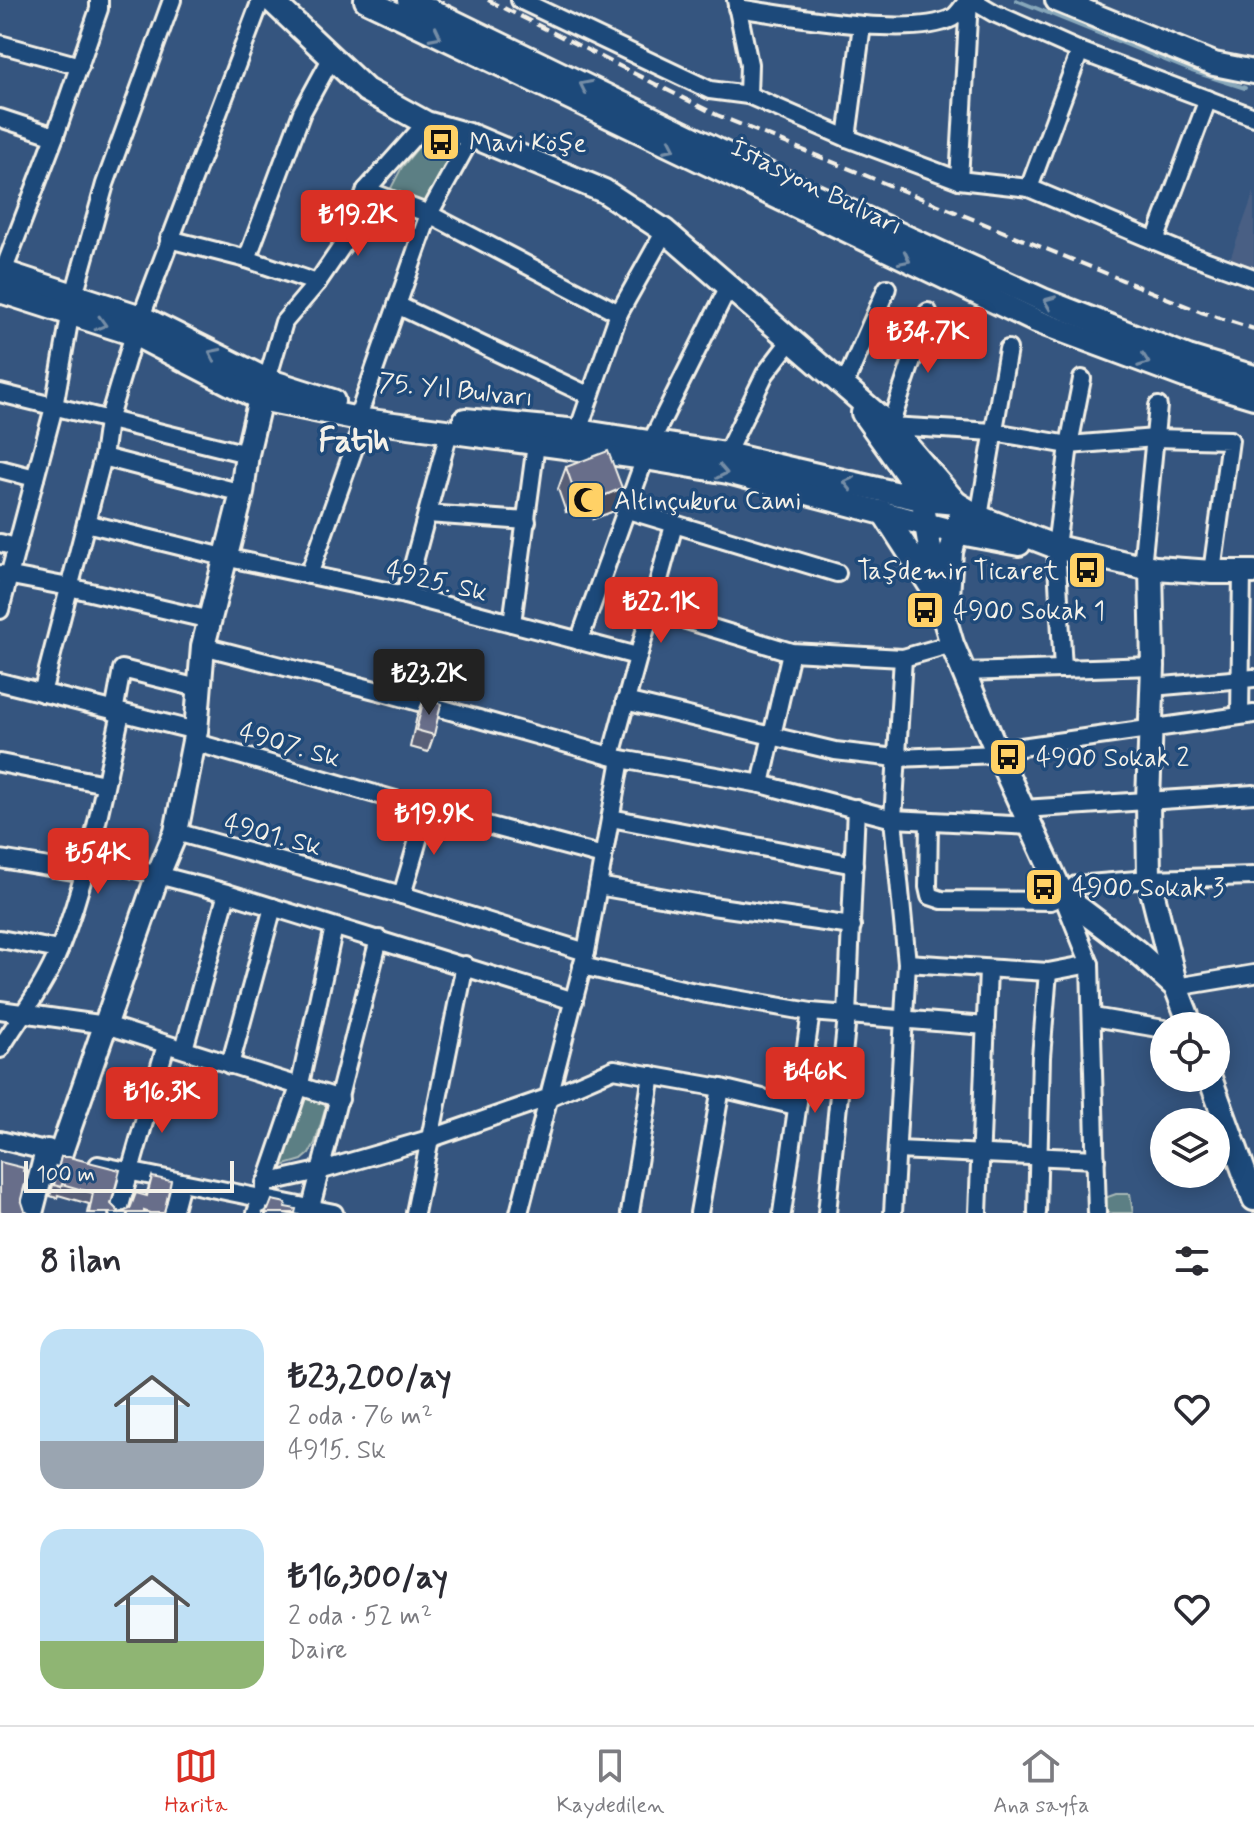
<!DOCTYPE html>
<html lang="tr">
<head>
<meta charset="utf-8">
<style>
  :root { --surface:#fff; --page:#f2f2f3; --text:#2b2b33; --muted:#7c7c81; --line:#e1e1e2; --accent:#d93025 }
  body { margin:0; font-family:Mynerve,sans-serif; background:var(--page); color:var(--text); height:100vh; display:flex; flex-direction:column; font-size:30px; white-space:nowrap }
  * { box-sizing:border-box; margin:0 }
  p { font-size:26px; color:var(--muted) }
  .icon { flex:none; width:44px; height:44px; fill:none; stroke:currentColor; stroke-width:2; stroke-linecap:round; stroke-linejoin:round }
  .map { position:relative; height:1213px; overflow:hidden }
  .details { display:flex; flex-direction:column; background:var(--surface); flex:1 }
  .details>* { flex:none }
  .controls { position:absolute; left:1150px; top:1012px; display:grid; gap:16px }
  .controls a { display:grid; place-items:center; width:80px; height:80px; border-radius:50%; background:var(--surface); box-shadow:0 4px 20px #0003; font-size:40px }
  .scale { position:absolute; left:24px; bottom:20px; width:210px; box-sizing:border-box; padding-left:8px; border:4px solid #f4f1e8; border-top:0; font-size:22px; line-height:28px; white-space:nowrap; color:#f4f1e8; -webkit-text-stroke:6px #1f4a7a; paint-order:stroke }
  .price { position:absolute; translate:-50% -68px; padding:0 18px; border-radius:8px; background:var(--accent); color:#fff; font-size:26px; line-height:52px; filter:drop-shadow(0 2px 4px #0008) }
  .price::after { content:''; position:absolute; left:50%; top:48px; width:24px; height:18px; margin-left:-12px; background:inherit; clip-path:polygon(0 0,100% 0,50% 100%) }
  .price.selected { background:#222; color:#fff }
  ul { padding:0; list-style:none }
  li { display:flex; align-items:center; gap:24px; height:200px; padding:0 40px }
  li span { display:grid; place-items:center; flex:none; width:224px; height:160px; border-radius:24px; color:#555 }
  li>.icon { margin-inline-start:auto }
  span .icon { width:96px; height:96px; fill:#fffc; stroke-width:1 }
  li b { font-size:34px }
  h2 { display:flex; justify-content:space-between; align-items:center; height:96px; padding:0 40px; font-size:34px }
  .tabs { display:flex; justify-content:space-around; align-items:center; height:112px; border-top:2px solid var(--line); background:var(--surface); font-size:22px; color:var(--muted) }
  .tabs a { display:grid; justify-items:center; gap:4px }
  .tabs .selected { color:var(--accent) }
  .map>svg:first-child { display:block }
</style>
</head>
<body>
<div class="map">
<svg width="1254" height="1213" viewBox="0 0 1254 1213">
  <rect width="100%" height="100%" fill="#35557f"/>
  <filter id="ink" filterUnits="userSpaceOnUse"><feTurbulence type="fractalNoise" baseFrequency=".0125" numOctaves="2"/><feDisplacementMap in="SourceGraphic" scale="16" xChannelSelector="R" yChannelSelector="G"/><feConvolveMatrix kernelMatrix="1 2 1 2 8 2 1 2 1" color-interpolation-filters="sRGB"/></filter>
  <g filter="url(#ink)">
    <polygon fill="#485f84" points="1254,192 1254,267 1230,259"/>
    <g fill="#5c7f84" stroke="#a8b8b6" stroke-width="2">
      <polygon points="429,134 456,143 461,153 429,213 389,192 402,167"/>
      <polygon points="301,1094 328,1100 315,1143 309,1154 302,1160 275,1168"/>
      <polygon points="1116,1194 1130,1194 1133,1213 1103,1213 1102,1199"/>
    </g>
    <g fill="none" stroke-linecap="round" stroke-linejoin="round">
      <polyline stroke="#87a7ba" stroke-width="4" points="1016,0 1192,71 1245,88"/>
      <g stroke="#f4f1e8" stroke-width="22">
        <g id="street">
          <polyline points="520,0 710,90 748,95 749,64 736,0"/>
          <polyline points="972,0 994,13 1080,51 1254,117"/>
          <path d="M 737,8 C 785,15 910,39 952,18 C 958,15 963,6 968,0"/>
          <polyline points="0,44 80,66"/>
          <polyline points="748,95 847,138 959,180 1029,188 1177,250 1254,278"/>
          <polyline points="0,118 55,136"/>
          <polyline points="847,138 862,25"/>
          <polyline points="959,180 969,0"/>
          <polyline points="1029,188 1080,51"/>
          <polyline points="366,190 429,214 619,313"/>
          <polyline points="169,239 247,259 317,283"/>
          <polyline points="1155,241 1208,99"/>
          <polyline points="247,259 302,112 332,57"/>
          <polyline points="3,272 55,136 99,9 99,0"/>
          <polyline points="74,295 105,184 172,0"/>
          <polyline points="397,305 588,395"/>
          <polyline points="928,312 890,426 994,432 1069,445 1155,438 1230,440 1212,572"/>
          <polyline points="141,317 261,0"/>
          <polyline points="267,380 284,322 317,283 349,236 366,190 426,123"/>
          <polyline points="843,388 887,288"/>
          <polyline points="0,393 247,454"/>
          <polyline points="361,408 429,214 472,136"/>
          <polyline points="578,431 619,313 665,231"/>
          <polyline points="651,442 729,286"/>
          <polyline points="726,454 765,374 791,340"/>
          <polyline points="103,457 242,493"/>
          <polyline points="0,469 35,478"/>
          <polyline points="628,510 837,573"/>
          <polyline points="427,514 527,521"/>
          <polyline points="979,517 1008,349"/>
          <polyline points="86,523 224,557 405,595 637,656"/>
          <polyline points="0,543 16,547"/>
          <polyline points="1142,567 1158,406"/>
          <polyline points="1,574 69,587 210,620"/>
          <polyline points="309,575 364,420"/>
          <polyline points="405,595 449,432"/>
          <polyline points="650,609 791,652 903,658 952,644"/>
          <polyline points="0,610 54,407 70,316"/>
          <polyline points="512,623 536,444"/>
          <polyline points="579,641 645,458"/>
          <polyline points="203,646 383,692 621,759 761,784 893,819 1030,826"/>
          <polyline points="1063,669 1056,547 1069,445 1082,379"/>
          <polyline points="964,672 1153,666"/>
          <polyline points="0,682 196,731"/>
          <polyline points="1152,687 1254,678"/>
          <polyline points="42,693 103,457 108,421 134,334"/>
          <polyline points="625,701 835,751 896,758 998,754"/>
          <polyline points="114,712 122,669 198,688"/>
          <polyline points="1240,715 1242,572"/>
          <polyline points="194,742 427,809 603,856"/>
          <polyline points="1014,748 1254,714"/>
          <polyline points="611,756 674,525"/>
          <polyline points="0,763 105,784"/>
          <polyline points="761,784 791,652"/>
          <polyline points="1023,809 1254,794"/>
          <polyline points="611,818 854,865"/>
          <polyline points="929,821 928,887 930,896 942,900 1050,901 1063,896 1076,885 1149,879 1254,876"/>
          <polyline points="176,832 402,895 586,952"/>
          <polyline points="89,857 227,893 574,1001"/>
          <polyline points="0,859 85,873"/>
          <polyline points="598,886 712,906 852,926"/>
          <polyline points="402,895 427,809"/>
          <polyline points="1063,897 1090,964 1097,1213"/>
          <polyline points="0,939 59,950"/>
          <polyline points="907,963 1048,972 1090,964"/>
          <polyline points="582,966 695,992 811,1012 986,1026"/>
          <polyline points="1176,987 1254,974"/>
          <polyline points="0,1010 106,1025 340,1099"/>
          <polyline points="1093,1017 1164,1029"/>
          <path d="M 0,1049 C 20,1016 45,986 59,950 C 89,874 103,793 121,713"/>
          <polyline points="184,1049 227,893"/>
          <polyline points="230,1065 273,907"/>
          <polyline points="0,1140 57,1154"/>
          <polyline points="897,1150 1096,1159"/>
          <polyline points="98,1165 334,1213"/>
          <polyline points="265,1183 319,1171 429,1139 547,1098 614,1069 721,1088 796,1106"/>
          <polyline points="311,1207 379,939"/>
          <polyline points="118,1213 166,1045"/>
          <polyline points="173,1213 181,1183"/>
          <polyline points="256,1213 300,1084 334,927"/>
          <polyline points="415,1213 465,965"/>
          <polyline points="519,1213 586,952 621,759"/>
          <polyline points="630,1213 652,1075"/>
          <polyline points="699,1213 721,1088"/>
          <polyline points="782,1213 811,1012"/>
          <polyline points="827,1213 847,1016 856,808"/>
          <polyline points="893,1213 907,963 893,819 903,658"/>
          <polyline points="978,1213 988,970"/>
          <polyline points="1037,1213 1041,1057 1048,972"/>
        </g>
      </g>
      <g stroke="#f4f1e8" stroke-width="28">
        <g id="secondary">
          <polyline points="271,0 366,90 426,123 472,136 604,191 665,231 890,426 956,503 979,517 1056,547 1142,567 1212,572 1254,572"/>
          <polyline points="366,0 1036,321 1184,376 1254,397"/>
          <polyline points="409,0 740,161 1043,300 1188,357 1254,377"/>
          <polyline points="1057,0 1214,64 1254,72"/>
          <polyline points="0,271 141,317 267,380 333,401"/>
          <polyline points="0,291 134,334 260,399 364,420 645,458 728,472 955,532 1019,544"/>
          <polyline points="863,413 925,500 924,512 938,597 952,644 1000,759 1063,896 1136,951 1176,987 1191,1026"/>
          <polyline points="465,420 578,431 726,454 925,500 956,503"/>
          <polyline points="883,512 932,588"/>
          <polyline points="1151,567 1153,666 1148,800 1149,879 1176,987"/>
          <polyline points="948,596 951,552 959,520"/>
          <polyline points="1210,1078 1254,1199"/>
          <polyline points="60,1155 157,877 176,832 196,731 203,646 242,493 247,454 260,399"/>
          <polyline points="31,1213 47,1151"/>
        </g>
      </g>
      <use href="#street" stroke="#1f4a7a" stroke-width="16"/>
      <use href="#secondary" stroke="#1f4a7a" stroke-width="22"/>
      <polyline stroke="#f4f1e8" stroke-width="4" stroke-dasharray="12 6" stroke-linecap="butt" points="488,0 717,115 1201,312 1254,329"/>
    </g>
    <g fill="#595f77" stroke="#f4f1e8" stroke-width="2">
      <polygon points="566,467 622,488 614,511 593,519 589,510 566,512 558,489"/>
      <polygon points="424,699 434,735 428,752 410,747 417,716"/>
      <polygon points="61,1157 120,1213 130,1209 146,1195 152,1177 164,1213 87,1213 89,1204 58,1195 57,1198 50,1196"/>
    </g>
    <g fill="#484d61" stroke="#f4f1e8" stroke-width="2">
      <polygon points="597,488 589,510 566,512 574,490"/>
      <polygon points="622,488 614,511 593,519 601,497"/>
    </g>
    <g fill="#676e8a" stroke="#f4f1e8" stroke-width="2">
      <polygon points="608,451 622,488 601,497 597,488 574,490 566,467"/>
      <polygon points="424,699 441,704 434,735 416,730"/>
      <polygon points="61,1157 69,1157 120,1170 111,1204 120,1213 130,1209 136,1193 147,1196 152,1177 171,1181 164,1213 150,1213 144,1211 144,1213 89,1213 93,1193 62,1184 61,1187 54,1185"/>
      <polygon points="0,1162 24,1168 23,1171 28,1172 21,1199 25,1211 28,1213 0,1213"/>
      <polygon points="272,1200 286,1203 285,1207 296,1209 295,1213 262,1213 268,1210"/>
    </g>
    <defs><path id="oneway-chevron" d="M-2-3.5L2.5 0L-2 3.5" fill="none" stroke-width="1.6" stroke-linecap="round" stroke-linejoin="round" transform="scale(2)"/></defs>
    <g stroke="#748da6">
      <use href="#oneway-chevron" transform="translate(436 35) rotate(27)"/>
      <use href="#oneway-chevron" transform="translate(585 86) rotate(-154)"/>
      <use href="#oneway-chevron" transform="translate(670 147) rotate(25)"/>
      <use href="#oneway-chevron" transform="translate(905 259) rotate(26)"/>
      <use href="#oneway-chevron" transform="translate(1049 302) rotate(-158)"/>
      <use href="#oneway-chevron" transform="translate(101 324) rotate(16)"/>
      <use href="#oneway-chevron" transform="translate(214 354) rotate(-154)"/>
      <use href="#oneway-chevron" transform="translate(1144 361) rotate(20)"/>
      <use href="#oneway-chevron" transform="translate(722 472) rotate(11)"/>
      <use href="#oneway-chevron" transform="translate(849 483) rotate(-167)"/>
    </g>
  </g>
  <defs>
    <g id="bus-square" transform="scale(2)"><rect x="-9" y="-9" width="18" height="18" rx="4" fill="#ffd166" stroke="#1f4a7a"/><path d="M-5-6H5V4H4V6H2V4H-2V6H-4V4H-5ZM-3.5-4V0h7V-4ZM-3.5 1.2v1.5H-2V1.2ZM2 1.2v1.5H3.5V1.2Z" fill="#111"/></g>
    <g id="mosque-square" transform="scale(2)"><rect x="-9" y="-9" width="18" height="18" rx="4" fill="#ffd166" stroke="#1f4a7a"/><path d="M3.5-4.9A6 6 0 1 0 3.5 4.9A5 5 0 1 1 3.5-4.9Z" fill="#111"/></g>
  </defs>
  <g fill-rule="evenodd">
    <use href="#bus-square" x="441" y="142"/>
    <use href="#mosque-square" x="586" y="500"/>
    <use href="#bus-square" x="1087" y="570"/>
    <use href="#bus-square" x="925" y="610"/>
    <use href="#bus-square" x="1008" y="757"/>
    <use href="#bus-square" x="1044" y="887"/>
  </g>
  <g text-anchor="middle" stroke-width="7" stroke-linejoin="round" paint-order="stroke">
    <g font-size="26" fill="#f4f1e8" stroke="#1f4a7a" text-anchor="start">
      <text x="469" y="151">Mavi Köşe</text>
      <text x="614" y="509">Altınçukuru Cami</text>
      <text x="1059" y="579" text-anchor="end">Taşdemir Ticaret</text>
      <text x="953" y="619">4900 Sokak 1</text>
      <text x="1036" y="766">4900 Sokak 2</text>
      <text x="1072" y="896">4900 Sokak 3</text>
    </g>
    <g font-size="26" fill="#f4f1e8" stroke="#1f4a7a">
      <text transform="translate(817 186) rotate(26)" y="9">İstasyon Bulvarı</text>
      <text transform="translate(456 389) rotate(6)" y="9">75. Yıl Bulvarı</text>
      <text transform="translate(437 580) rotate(14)" y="9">4925. Sk</text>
      <text transform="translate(290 744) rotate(16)" y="9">4907. Sk</text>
      <text transform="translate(273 834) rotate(15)" y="9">4901. Sk</text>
    </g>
    <g font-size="34" font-weight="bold" fill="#f4f1e8" stroke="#1f4a7a">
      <text x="354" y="451">Fatih</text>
    </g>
  </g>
</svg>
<div class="controls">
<a><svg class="icon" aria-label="locate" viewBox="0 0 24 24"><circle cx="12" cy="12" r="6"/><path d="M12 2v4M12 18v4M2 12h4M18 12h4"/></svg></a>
<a><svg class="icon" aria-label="layers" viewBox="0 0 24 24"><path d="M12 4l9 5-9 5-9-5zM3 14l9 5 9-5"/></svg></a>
</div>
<div class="scale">100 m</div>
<b class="price" style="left:358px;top:258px">₺19.2K</b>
<b class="price" style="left:928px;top:375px">₺34.7K</b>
<b class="price" style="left:661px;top:645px">₺22.1K</b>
<b class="price selected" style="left:429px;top:717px">₺23.2K</b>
<b class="price" style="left:434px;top:857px">₺19.9K</b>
<b class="price" style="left:98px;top:896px">₺54K</b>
<b class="price" style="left:815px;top:1115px">₺46K</b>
<b class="price" style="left:162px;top:1135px">₺16.3K</b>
</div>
<section class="details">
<h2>8 ilan<svg class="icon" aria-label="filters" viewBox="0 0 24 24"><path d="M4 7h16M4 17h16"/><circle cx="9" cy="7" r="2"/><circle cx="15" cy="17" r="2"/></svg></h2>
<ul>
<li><span style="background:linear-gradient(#bfe0f5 70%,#9aa5b1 0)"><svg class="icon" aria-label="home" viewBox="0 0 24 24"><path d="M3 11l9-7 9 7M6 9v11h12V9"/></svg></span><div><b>₺23,200/ay</b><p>2 oda · 76 m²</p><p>4915. Sk</p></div><svg class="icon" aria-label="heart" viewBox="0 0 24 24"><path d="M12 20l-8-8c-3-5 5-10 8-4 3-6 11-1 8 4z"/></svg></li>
<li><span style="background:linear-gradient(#bfe0f5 70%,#8fb573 0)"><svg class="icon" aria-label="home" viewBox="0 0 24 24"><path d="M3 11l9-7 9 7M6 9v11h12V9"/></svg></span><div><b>₺16,300/ay</b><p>2 oda · 52 m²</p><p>Daire</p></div><svg class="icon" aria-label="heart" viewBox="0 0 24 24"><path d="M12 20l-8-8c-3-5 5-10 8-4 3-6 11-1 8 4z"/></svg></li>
</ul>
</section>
<nav class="tabs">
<a class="selected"><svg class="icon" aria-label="map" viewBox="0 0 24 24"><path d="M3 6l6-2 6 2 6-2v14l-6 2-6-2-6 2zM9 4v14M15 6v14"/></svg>Harita</a>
<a><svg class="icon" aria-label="saved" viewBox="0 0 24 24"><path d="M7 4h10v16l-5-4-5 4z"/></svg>Kaydedilen</a>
<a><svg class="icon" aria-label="home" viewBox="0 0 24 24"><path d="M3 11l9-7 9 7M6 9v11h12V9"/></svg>Ana sayfa</a>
</nav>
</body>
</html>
